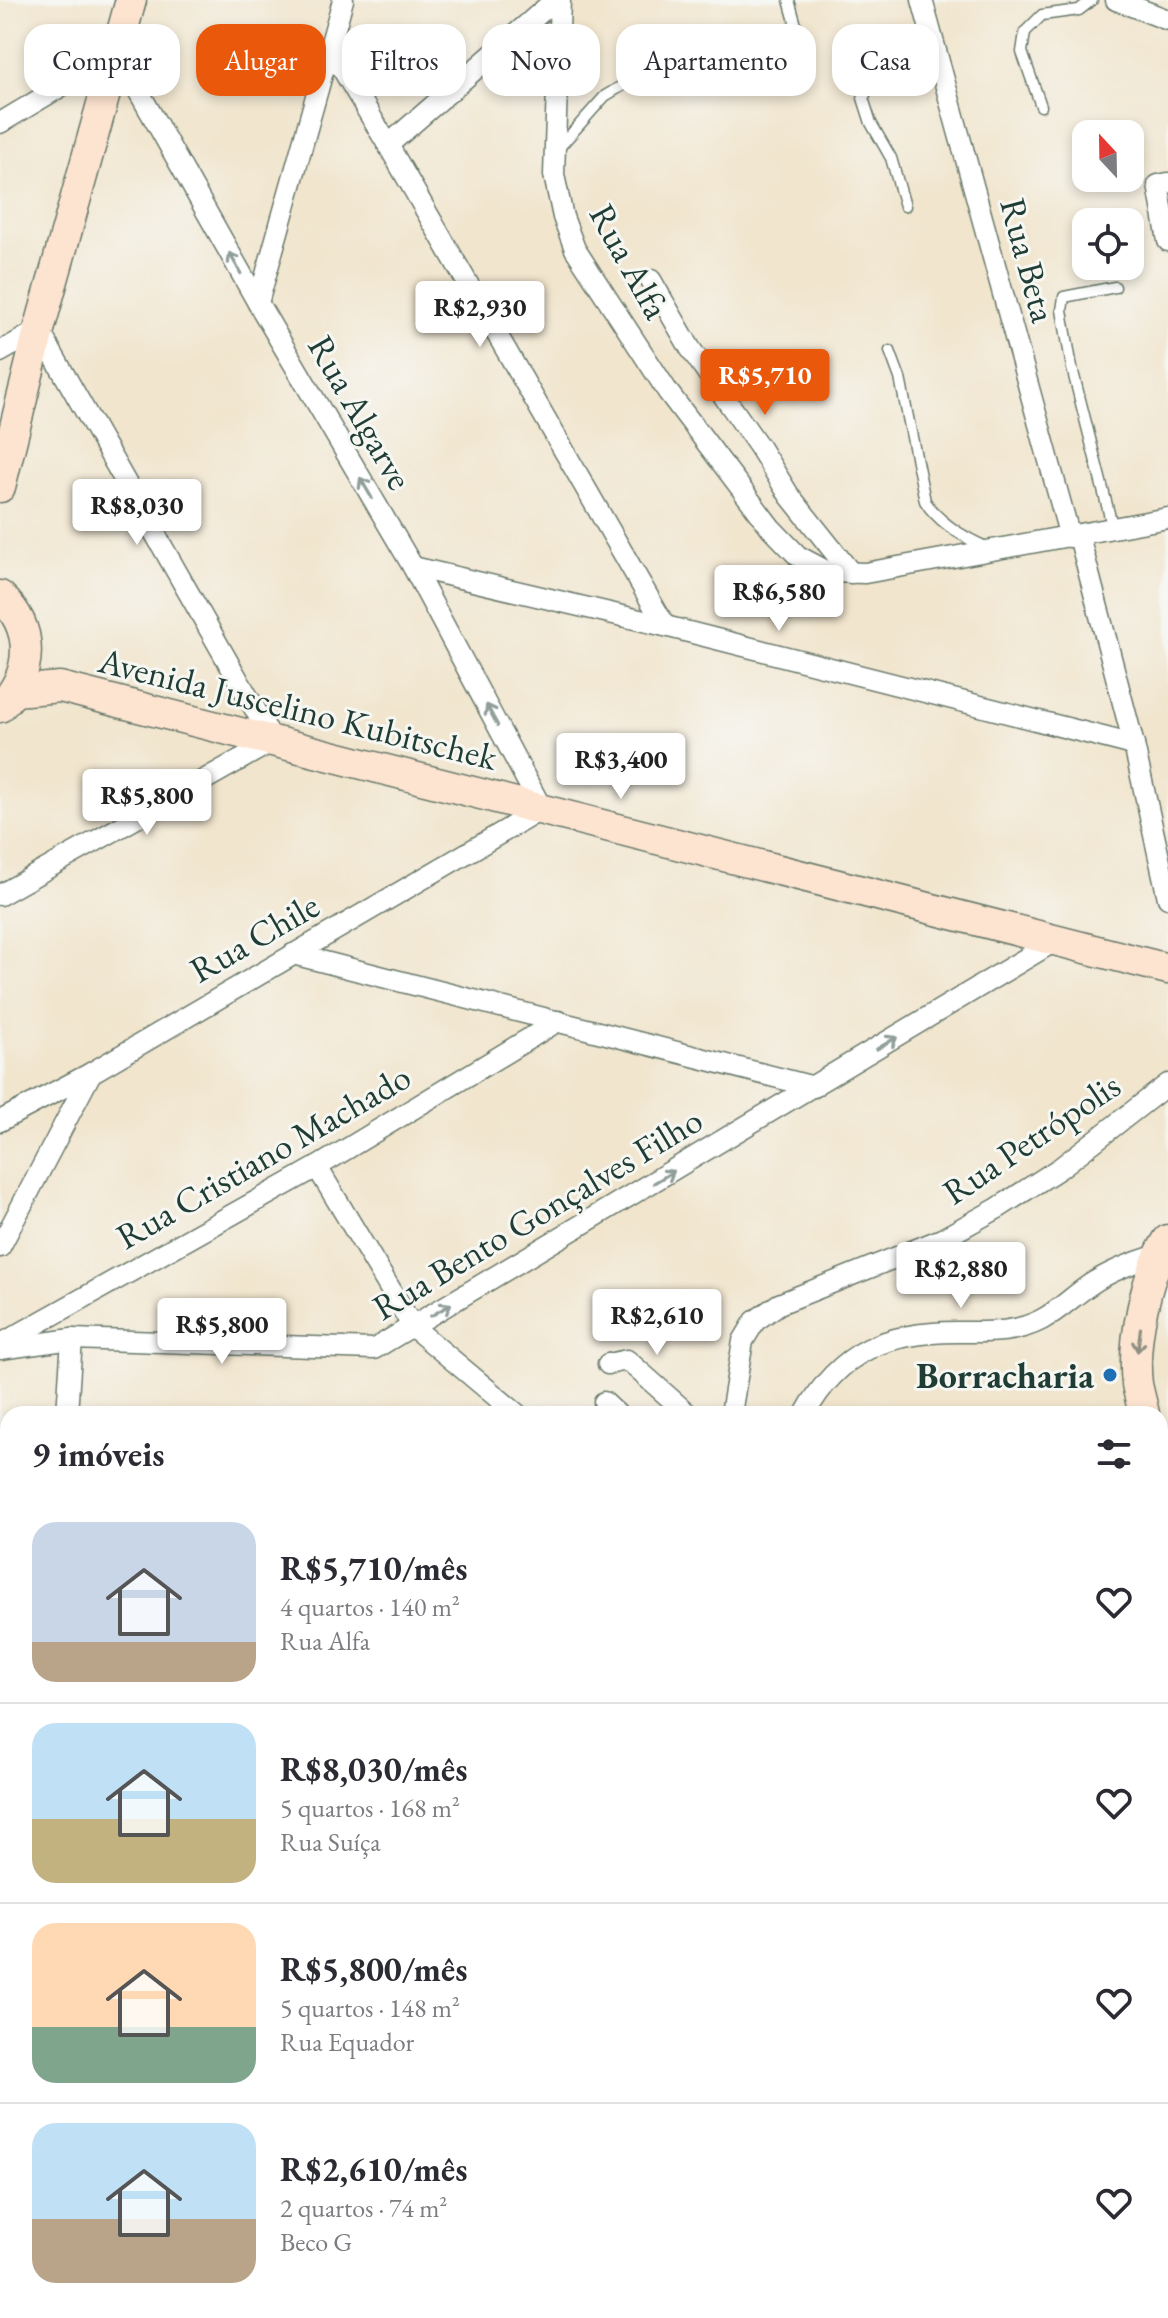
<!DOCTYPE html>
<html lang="pt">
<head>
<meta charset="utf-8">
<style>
  :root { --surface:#fff; --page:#f7f7f7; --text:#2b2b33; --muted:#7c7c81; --line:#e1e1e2; --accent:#ea580c }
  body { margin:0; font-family:"EB Garamond",serif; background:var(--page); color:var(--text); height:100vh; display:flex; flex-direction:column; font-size:30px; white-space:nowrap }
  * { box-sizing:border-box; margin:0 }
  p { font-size:26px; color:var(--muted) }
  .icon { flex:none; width:44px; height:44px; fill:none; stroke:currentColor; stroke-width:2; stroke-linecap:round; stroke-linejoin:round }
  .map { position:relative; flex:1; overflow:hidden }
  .sheet { position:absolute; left:0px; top:1406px; width:1168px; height:912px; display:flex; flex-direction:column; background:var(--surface); border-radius:24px 24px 0 0; box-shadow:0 4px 12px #0003 }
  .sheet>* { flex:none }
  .guide { position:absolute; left:24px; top:24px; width:1120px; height:72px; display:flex; gap:16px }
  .needle { width:52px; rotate:338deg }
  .tools { position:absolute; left:1072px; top:120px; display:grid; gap:16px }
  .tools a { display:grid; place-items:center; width:72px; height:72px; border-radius:16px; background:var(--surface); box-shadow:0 4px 12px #0003; font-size:40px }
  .price { position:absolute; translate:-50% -68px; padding:0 18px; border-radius:8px; background:#fff; color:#222; font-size:26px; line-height:52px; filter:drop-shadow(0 2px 4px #0008) }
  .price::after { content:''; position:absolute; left:50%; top:48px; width:24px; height:18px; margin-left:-12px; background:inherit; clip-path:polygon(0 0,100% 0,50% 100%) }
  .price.active { background:var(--accent); color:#fff }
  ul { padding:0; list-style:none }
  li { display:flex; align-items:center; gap:24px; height:200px; padding:0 32px }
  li+li { border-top:2px solid var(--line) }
  li span { display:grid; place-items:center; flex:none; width:224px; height:160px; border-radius:24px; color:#555 }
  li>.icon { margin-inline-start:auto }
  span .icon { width:96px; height:96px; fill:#fffc; stroke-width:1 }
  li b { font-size:34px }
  h2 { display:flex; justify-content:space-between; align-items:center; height:96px; padding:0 32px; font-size:34px }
  .pill { padding:0 28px; border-radius:24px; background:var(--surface); box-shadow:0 4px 12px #0003; font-size:28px; line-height:72px }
  .pill.active { background:var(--accent); color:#fff }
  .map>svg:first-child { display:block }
</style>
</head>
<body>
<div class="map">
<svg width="1168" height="2318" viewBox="0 0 1168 2318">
  <rect width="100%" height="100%" fill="#f6f6f2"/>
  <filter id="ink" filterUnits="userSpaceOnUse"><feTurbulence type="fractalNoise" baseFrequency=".0125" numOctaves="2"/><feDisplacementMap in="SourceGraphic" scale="16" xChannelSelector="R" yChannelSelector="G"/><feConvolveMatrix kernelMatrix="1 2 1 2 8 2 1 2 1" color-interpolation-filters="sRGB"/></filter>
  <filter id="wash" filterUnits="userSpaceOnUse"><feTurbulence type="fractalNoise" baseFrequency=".006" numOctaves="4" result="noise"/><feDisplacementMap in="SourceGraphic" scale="32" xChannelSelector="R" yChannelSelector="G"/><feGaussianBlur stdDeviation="1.8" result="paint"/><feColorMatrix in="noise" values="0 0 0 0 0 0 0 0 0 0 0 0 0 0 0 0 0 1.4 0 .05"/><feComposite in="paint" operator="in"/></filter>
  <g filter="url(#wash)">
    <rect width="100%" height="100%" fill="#f1e5cd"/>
  </g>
  <g filter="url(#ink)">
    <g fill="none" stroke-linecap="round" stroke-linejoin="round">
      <g stroke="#68786a" stroke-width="13">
        <g id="lane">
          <polyline points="789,0 801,43"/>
          <polyline points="1041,106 1022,52 1025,32 1042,15 1079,10 1092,0"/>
          <polyline points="556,151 605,96 625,84 662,71"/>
          <polyline points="905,206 891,158 871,123 863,98 873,80 936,51"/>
          <path d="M 890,351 L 900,378 L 925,501 C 938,522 965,538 988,548"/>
          <polyline points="1113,529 1072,368 1062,310 1064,297 1115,287"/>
        </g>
      </g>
      <g stroke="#68786a" stroke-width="23">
        <g id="street">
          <polyline points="560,0 554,175 563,217 575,249 668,392 771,528 798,556 828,572 865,573 1168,518"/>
          <polyline points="922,0 1070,537"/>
          <polyline points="1116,0 1168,20"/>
          <polyline points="331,50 388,145 665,626"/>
          <polyline points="0,123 117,53 258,303 413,567 542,809 91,1073 0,1121"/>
          <polyline points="388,145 555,0"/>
          <polyline points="1168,183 1158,185 1168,241"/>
          <polyline points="651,280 690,348 760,448 789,495 851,573"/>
          <polyline points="258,303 343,0"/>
          <polyline points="0,352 39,330 273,741 0,895"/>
          <polyline points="1079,536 1134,745 1168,898"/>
          <polyline points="413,567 665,626 1134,745"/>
          <polyline points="293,954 814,1087"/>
          <polyline points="317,1167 413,1327 517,1414"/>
          <polyline points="0,1247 91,1073"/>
          <polyline points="3,1343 317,1167 558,1021"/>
          <polyline points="0,1349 72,1339 374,1349 1055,941"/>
          <polyline points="608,1364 627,1360 688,1414"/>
          <polyline points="604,1402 617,1414"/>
          <polyline points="67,1414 72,1339"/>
          <polyline points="731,1414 743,1341 755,1321 779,1304 942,1239 998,1208 1060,1168 1168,1084"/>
          <path d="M 805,1414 C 840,1350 888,1332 957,1332 C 986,1332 1014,1334 1041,1320 C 1059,1311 1074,1295 1091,1284 C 1112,1270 1134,1262 1158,1255"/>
          <polyline points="1160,1602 1168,1598"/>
          <polyline points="0,1667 8,1682"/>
          <polyline points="0,1791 8,1793"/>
          <polyline points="0,1947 8,1924"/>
          <polyline points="0,1978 8,1980"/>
          <polyline points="1160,2059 1168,2063"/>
          <polyline points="572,2310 573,2318"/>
          <polyline points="683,2310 698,2318"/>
          <polyline points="1035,2310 1052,2318"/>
          <polyline points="94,2318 98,2310"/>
          <polyline points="313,2318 318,2310"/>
          <polyline points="523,2318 527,2310"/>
          <polyline points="613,2318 614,2310"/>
        </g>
      </g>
      <g stroke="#68786a" stroke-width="33">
        <g id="secondary">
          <polyline points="0,487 39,330 131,0"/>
          <path d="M 0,596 C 36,629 33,675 0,707"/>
          <polyline points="15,691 60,687 1168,969"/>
          <path d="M 1144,1414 C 1142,1404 1139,1394 1137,1384 C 1132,1343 1146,1273 1168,1240"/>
          <polyline points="1160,1456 1168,1473"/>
          <polyline points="1160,1712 1168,1671"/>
          <polyline points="1160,1924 1168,1872"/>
          <polyline points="1064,2318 1065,2310"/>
          <polyline points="1099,2318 1100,2310"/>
        </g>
      </g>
      <polyline stroke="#68786a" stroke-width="3" stroke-dasharray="2 6" stroke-linecap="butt" points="1160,1753 1164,1733"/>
      <use href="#lane" stroke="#fff" stroke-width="10"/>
      <use href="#street" stroke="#fff" stroke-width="20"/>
      <use href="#secondary" stroke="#fde4d0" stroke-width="30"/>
      <g stroke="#1f3d34" stroke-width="5">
        <polyline points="1160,1537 1168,1535"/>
        <polyline points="610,2318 611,2310"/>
      </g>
    </g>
    <defs><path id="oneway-shaft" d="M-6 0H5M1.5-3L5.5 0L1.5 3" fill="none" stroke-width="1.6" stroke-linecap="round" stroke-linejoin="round" transform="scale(2)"/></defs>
    <g stroke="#8f9e9a">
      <use href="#oneway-shaft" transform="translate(235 263) rotate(-119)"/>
      <use href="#oneway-shaft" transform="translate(366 488) rotate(-120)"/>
      <use href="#oneway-shaft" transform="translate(492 715) rotate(-118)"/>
      <use href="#oneway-shaft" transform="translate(887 1043) rotate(-31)"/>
      <use href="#oneway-shaft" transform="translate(664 1177) rotate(-31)"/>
      <use href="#oneway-shaft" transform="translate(441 1310) rotate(-31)"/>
    </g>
    <use stroke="#8e9082" href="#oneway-shaft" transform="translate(1139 1340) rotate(97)"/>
  </g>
  <circle fill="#1f6fb2" stroke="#f6f6f2" stroke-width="3" cx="1110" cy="1375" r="8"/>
  <g text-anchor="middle" stroke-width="6" stroke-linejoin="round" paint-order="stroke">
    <g font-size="36" fill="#1f3d34" stroke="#f6f6f2">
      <text transform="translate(1029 260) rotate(75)" y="13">Rua Beta</text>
      <text transform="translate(630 261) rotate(61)" y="13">Rua Alfa</text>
      <text transform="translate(361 412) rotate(60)" y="13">Rua Algarve</text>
      <text transform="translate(298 708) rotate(14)" y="13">Avenida Juscelino Kubitschek</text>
      <text transform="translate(254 937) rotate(-30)" y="13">Rua Chile</text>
      <text transform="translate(1031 1138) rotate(-34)" y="13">Rua Petrópolis</text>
      <text transform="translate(263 1156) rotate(-30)" y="13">Rua Cristiano Machado</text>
      <text transform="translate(537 1213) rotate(-31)" y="13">Rua Bento Gonçalves Filho</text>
    </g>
    <g font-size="36" font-weight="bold" fill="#1f3d34" stroke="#f6f6f2" text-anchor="end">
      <text x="1094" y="1388">Borracharia</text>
    </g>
  </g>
</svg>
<div class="tools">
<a><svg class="needle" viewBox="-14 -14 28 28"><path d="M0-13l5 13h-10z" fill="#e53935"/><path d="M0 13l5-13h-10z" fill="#7c7c81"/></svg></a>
<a><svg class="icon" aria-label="locate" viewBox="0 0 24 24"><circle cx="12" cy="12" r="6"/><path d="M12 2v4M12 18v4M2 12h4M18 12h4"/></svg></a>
</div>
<b class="price" style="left:480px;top:349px">R$2,930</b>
<b class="price active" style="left:765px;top:417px">R$5,710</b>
<b class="price" style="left:137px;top:547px">R$8,030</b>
<b class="price" style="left:779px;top:633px">R$6,580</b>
<b class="price" style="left:621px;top:801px">R$3,400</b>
<b class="price" style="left:147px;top:837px">R$5,800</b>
<b class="price" style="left:961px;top:1310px">R$2,880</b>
<b class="price" style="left:657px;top:1357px">R$2,610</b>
<b class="price" style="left:222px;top:1366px">R$5,800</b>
<div class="guide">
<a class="pill">Comprar</a>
<a class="pill active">Alugar</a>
<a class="pill">Filtros</a>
<a class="pill">Novo</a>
<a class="pill">Apartamento</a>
<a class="pill">Casa</a>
</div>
<section class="sheet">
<h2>9 imóveis<svg class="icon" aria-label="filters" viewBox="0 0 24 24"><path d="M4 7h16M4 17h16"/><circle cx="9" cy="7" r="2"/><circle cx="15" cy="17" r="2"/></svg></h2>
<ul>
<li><span style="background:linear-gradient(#c9d6e8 75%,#b9a48a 0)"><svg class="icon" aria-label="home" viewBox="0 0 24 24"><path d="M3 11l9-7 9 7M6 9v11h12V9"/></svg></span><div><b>R$5,710/mês</b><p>4 quartos · 140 m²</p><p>Rua Alfa</p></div><svg class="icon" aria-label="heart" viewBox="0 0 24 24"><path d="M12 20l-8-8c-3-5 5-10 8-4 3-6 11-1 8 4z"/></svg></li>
<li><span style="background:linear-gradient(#bfe0f5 60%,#c2b280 0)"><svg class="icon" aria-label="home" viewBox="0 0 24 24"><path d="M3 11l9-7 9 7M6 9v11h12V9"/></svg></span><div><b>R$8,030/mês</b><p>5 quartos · 168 m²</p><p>Rua Suíça</p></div><svg class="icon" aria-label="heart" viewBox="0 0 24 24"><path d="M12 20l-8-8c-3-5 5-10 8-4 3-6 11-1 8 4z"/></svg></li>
<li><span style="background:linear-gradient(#ffd9b3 65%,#7fa58c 0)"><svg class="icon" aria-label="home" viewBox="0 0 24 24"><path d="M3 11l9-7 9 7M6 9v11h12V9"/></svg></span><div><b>R$5,800/mês</b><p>5 quartos · 148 m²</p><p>Rua Equador</p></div><svg class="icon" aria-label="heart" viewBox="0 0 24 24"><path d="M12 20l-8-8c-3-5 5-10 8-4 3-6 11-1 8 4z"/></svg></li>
<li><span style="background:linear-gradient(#bfe0f5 60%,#b9a48a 0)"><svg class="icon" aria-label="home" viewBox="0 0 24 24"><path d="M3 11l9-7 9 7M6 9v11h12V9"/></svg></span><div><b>R$2,610/mês</b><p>2 quartos · 74 m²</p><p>Beco G</p></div><svg class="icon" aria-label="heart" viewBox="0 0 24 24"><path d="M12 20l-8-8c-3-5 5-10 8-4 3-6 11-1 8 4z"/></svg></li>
</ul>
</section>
</div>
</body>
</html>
